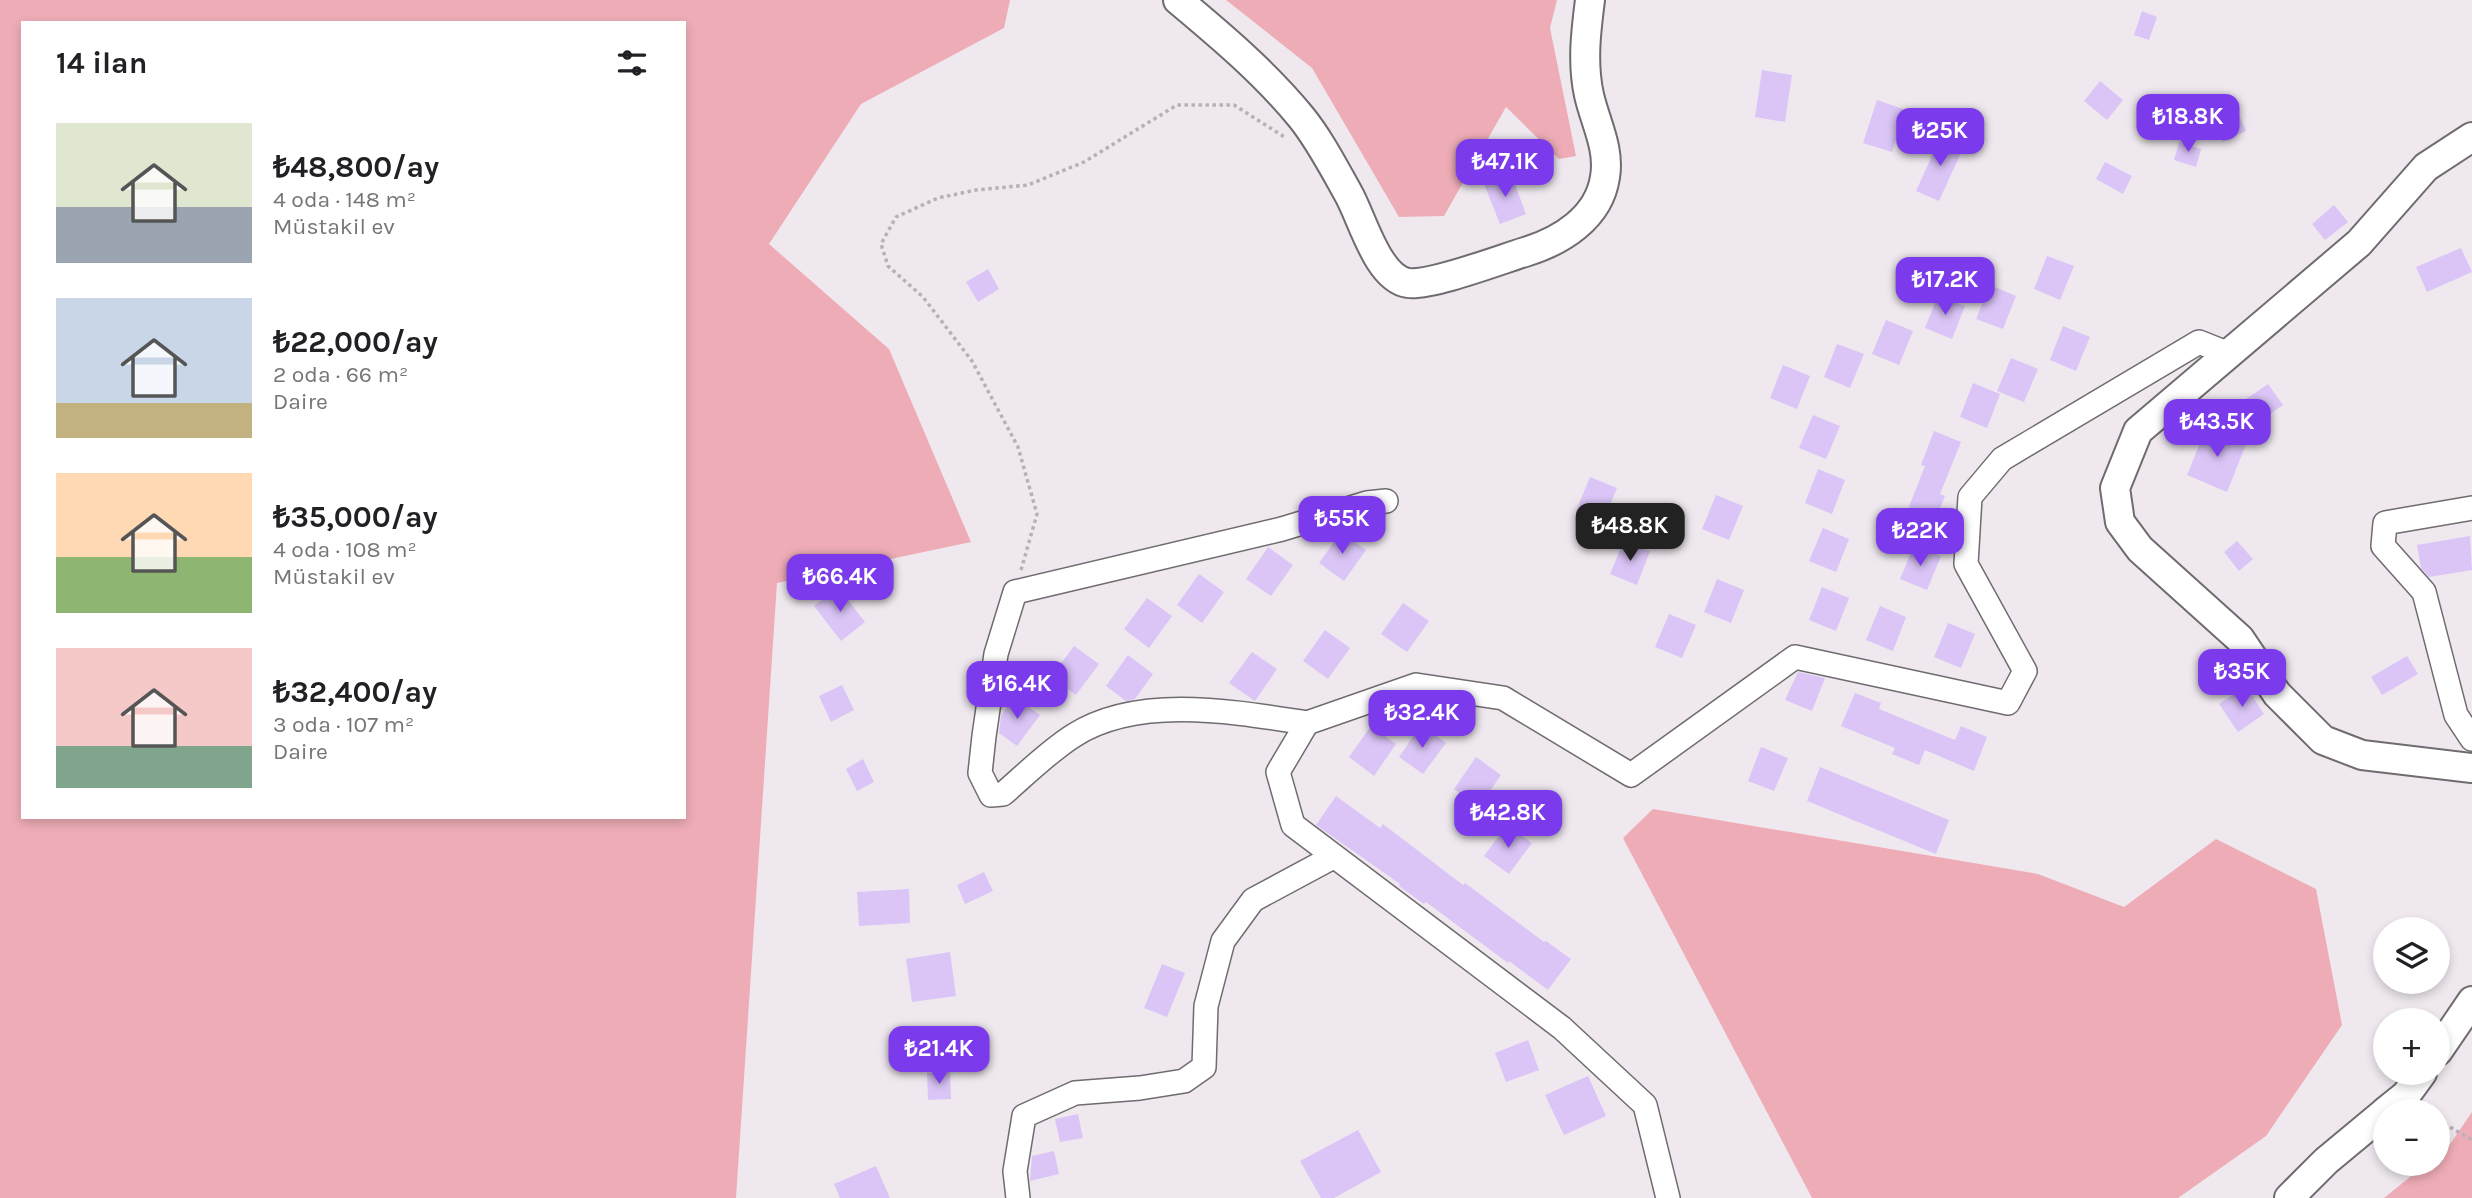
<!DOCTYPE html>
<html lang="tr">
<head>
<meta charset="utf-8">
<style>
  :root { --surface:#fff; --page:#f6f6f6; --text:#202124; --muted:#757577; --accent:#7c3aed }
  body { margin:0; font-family:Karla,sans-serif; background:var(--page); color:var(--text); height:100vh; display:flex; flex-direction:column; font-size:26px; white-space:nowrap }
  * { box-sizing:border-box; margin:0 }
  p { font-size:23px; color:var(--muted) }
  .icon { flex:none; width:38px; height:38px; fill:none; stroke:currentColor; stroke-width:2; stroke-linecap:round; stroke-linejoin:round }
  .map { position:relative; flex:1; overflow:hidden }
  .side { position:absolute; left:21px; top:21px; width:665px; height:798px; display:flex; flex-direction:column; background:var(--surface); border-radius:0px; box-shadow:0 4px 10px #0003 }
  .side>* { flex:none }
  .buttons { position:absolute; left:2373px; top:917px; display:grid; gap:14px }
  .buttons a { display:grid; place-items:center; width:77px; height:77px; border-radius:50%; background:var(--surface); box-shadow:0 4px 10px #0003; font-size:35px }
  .price { position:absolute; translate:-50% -60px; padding:0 16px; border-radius:14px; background:var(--accent); color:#fff; font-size:23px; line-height:46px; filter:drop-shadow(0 2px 4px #0008) }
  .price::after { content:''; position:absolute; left:50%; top:42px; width:21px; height:16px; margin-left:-10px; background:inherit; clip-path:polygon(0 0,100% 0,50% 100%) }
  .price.on { background:#222; color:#fff }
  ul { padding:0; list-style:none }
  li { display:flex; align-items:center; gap:21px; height:175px; padding:0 35px }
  li span { display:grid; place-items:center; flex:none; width:196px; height:140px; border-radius:0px; color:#555 }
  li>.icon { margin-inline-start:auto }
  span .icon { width:84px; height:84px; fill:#fffc; stroke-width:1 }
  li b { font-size:30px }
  h2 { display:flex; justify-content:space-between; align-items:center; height:84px; padding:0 35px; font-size:30px }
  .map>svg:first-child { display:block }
</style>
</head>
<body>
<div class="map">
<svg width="2472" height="1198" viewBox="0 0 2472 1198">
  <rect width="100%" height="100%" fill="#efe9ef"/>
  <g fill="#eeadb6" fill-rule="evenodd">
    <path d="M 0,0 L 1010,0 L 1004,28 L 861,104 L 769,244 L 889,349 L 971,542 L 777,583 L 736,1198 L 0,1198 ZM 23,23 L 684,23 L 684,817 L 23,817 Z"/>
    <polygon points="1226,0 1557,0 1550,28 1576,156 1559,159 1506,107 1444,216 1399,217 1312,68"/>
    <polygon points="1653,809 2038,874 2124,907 2216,839 2316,889 2342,1025 2266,1136 2178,1198 1812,1198 1623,838"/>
    <polygon points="2472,1112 2472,1198 2384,1198 2426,1164 2438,1164 2438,1154 2450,1144"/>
  </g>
  <g fill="#dac5f6">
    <polygon points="2142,11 2157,17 2149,40 2134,35"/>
    <polygon points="1762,70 1792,75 1785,122 1755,117"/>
    <polygon points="2100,81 2123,100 2107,120 2084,101"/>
    <polygon points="1877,100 1906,110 1892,152 1863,143"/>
    <polygon points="2238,113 2246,131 2223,142 2215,124"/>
    <polygon points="1941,136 1964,146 1939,201 1916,191"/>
    <polygon points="2179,142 2201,149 2196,167 2174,160"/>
    <polygon points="2105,162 2132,176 2123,194 2096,179"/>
    <polygon points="1511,174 1526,214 1500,224 1484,184"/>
    <polygon points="2334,205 2348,222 2325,240 2312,224"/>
    <polygon points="2461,248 2472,272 2427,292 2416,267"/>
    <polygon points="2047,256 2074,266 2060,300 2034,289"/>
    <polygon points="988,269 999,289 978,302 966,282"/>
    <polygon points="1990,285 2016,296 2003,329 1976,319"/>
    <polygon points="1938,295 1965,306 1952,339 1925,328"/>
    <polygon points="1886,320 1913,331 1899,365 1872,354"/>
    <polygon points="2063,326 2090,337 2076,371 2050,360"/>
    <polygon points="1837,344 1864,354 1850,388 1824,377"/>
    <polygon points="2011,358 2038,369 2024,402 1997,391"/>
    <polygon points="1783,365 1810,376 1797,409 1770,398"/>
    <polygon points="1973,383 2000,394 1987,428 1960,417"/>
    <polygon points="2268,384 2283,405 2251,427 2236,406"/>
    <polygon points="1813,415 1840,426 1826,459 1799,448"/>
    <polygon points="2207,426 2247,442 2227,492 2187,475"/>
    <polygon points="1934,431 1961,442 1940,494 1945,496 1931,530 1904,519 1925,466 1921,465"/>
    <polygon points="1818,469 1845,480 1832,514 1805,503"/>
    <polygon points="1590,477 1617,488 1603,522 1576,511"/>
    <polygon points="1716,495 1743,506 1729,540 1702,529"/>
    <polygon points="1823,528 1849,539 1836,572 1809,561"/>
    <polygon points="1341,532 1366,550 1344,581 1319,563"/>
    <polygon points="2470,536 2472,570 2429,577 2421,568 2417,545"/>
    <polygon points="1624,541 1650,551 1637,585 1610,574"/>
    <polygon points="2237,541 2253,559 2239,571 2224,552"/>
    <polygon points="1914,545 1941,556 1927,590 1900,579"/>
    <polygon points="1268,547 1293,565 1271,596 1246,579"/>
    <polygon points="1199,574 1224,592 1202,623 1177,605"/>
    <polygon points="1717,579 1744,590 1731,623 1704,612"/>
    <polygon points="838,587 865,622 841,641 814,606"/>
    <polygon points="1822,587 1849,598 1836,631 1809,620"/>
    <polygon points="1147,598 1172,616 1149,648 1124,629"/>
    <polygon points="1403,603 1429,621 1407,652 1381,634"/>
    <polygon points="1880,606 1906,617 1893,651 1866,640"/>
    <polygon points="1669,614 1696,625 1682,658 1655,647"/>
    <polygon points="1948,623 1975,634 1961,668 1934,657"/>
    <polygon points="1325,630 1350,648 1328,679 1303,661"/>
    <polygon points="1074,646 1099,664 1076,695 1051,677"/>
    <polygon points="1252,652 1277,669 1255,701 1229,683"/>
    <polygon points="1128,655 1153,674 1135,699 1126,701 1106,686"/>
    <polygon points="2407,656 2418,674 2382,695 2371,677"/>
    <polygon points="1798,672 1825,678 1812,711 1785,700"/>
    <polygon points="842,685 854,710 831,722 819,696"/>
    <polygon points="2246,686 2264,714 2238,732 2219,704"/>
    <polygon points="1855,693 1881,703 1879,709 1955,740 1961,726 1987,737 1974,771 1925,750 1919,765 1892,754 1895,748 1841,726"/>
    <polygon points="1014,697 1040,715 1017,746 999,733 1001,716"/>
    <polygon points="1421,725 1446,743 1423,774 1399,757"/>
    <polygon points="1371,726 1396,744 1374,776 1349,757"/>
    <polygon points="1761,747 1788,758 1774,791 1748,781"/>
    <polygon points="1476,757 1501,775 1479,807 1454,789"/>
    <polygon points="863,759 874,782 857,791 846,769"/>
    <polygon points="1820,767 1949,820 1936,854 1807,801"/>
    <polygon points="1336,796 1380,828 1383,824 1463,885 1465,883 1544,942 1546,941 1571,959 1548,990 1509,961 1508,963 1426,902 1424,904 1399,886 1400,884 1316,825"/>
    <polygon points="1507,825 1532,843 1509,874 1484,856"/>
    <polygon points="984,872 993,891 965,904 957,885"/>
    <polygon points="909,889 910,923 859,926 857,892"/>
    <polygon points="950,952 956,996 912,1002 906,959"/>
    <polygon points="1162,964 1185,973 1167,1017 1144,1008"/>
    <polygon points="1528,1040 1539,1070 1506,1082 1495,1053"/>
    <polygon points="950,1072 951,1099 928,1100 927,1073"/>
    <polygon points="1588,1076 1606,1116 1564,1135 1545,1095"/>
    <polygon points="1078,1114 1083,1138 1060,1142 1055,1119"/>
    <polygon points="1358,1130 1381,1172 1334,1198 1321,1198 1300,1161"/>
    <polygon points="1054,1151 1059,1174 1030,1181 1032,1156"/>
    <polygon points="876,1166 890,1198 840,1198 834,1184"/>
  </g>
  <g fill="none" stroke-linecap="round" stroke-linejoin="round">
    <g stroke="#6f6b6f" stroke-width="26">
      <g id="minor">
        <polyline points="2472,508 2385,523 2383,546 2424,592 2456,715 2472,739"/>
        <path d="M 1307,723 C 1235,712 1138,694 1073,736 C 1048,752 1025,775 1003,794 L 991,795 L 980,773 L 984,736 L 996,654 L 1015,592 L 1282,529 L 1367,503 L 1386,501"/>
        <polyline points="1018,1198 1015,1171 1024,1116 1075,1093 1140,1088 1184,1081 1204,1067 1206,1006 1223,941 1253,900 1333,857"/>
        <polyline points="1668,1198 1645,1105 1562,1028 1293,825 1278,772 1307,723 1416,685 1503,698 1631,775 1795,657 2008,703 2025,671 1966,564 1970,497 2002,459 2199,342 2229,354"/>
      </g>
    </g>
    <g stroke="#6f6b6f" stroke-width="32">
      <g id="tertiary">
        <path d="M 1178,0 C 1221,36 1265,73 1301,117 C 1319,139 1334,168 1348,193 C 1362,217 1377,278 1408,283 C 1431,286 1499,260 1525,252 C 1561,241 1599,218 1605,177 C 1610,148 1595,122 1589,95 C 1582,63 1586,31 1590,0"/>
        <polyline points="2472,137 2426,167 2359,243 2138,431 2115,488 2120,522 2140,549 2240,639 2277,694 2323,740 2362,755 2472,768"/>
        <polyline points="2438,1051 2472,1001"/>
        <polyline points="2386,1111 2406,1095 2422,1073"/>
        <polyline points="2289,1198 2326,1161 2385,1112"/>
      </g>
    </g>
    <g stroke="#b6b1b6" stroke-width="3.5" stroke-dasharray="3.5 3.5" stroke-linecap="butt">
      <polyline points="1021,570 1037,514 1018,447 972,361 923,297 888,266 881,244 896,217 938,198 976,190 1028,185 1084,162 1177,105 1234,105 1286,138"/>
      <polyline points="2438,1120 2472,1140"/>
    </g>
    <use href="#minor" stroke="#fff" stroke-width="23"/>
    <use href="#tertiary" stroke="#fff" stroke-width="28"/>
  </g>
</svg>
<div class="buttons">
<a><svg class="icon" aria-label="layers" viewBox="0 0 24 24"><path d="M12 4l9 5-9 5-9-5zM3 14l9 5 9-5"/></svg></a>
<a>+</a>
<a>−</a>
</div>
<b class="price" style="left:2188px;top:154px">₺18.8K</b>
<b class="price" style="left:1940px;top:168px">₺25K</b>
<b class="price" style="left:1505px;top:199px">₺47.1K</b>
<b class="price" style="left:1945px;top:317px">₺17.2K</b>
<b class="price" style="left:2217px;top:459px">₺43.5K</b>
<b class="price" style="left:1342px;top:556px">₺55K</b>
<b class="price on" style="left:1630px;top:563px">₺48.8K</b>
<b class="price" style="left:1920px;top:568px">₺22K</b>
<b class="price" style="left:840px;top:614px">₺66.4K</b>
<b class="price" style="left:2242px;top:709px">₺35K</b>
<b class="price" style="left:1017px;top:721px">₺16.4K</b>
<b class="price" style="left:1422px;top:750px">₺32.4K</b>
<b class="price" style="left:1508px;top:850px">₺42.8K</b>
<b class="price" style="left:939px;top:1086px">₺21.4K</b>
<section class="side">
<h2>14 ilan<svg class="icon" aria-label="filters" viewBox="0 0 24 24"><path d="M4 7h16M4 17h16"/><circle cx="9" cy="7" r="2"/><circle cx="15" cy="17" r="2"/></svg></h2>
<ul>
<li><span style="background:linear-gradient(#dfe7d0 60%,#9aa5b1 0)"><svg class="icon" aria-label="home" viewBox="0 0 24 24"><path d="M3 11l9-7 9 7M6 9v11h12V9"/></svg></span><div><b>₺48,800/ay</b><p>4 oda · 148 m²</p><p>Müstakil ev</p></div></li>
<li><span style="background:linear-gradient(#c9d6e8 75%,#c2b280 0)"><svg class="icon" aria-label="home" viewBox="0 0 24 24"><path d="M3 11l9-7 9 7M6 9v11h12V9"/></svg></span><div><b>₺22,000/ay</b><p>2 oda · 66 m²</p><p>Daire</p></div></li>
<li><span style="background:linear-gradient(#ffd9b3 60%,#8fb573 0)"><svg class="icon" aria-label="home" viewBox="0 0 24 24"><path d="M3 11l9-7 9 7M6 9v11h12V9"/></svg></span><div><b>₺35,000/ay</b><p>4 oda · 108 m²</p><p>Müstakil ev</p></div></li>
<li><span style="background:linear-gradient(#f6c9c9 70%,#7fa58c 0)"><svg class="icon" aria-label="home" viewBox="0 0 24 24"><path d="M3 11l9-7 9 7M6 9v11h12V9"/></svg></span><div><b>₺32,400/ay</b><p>3 oda · 107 m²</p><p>Daire</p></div></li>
</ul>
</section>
</div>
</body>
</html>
